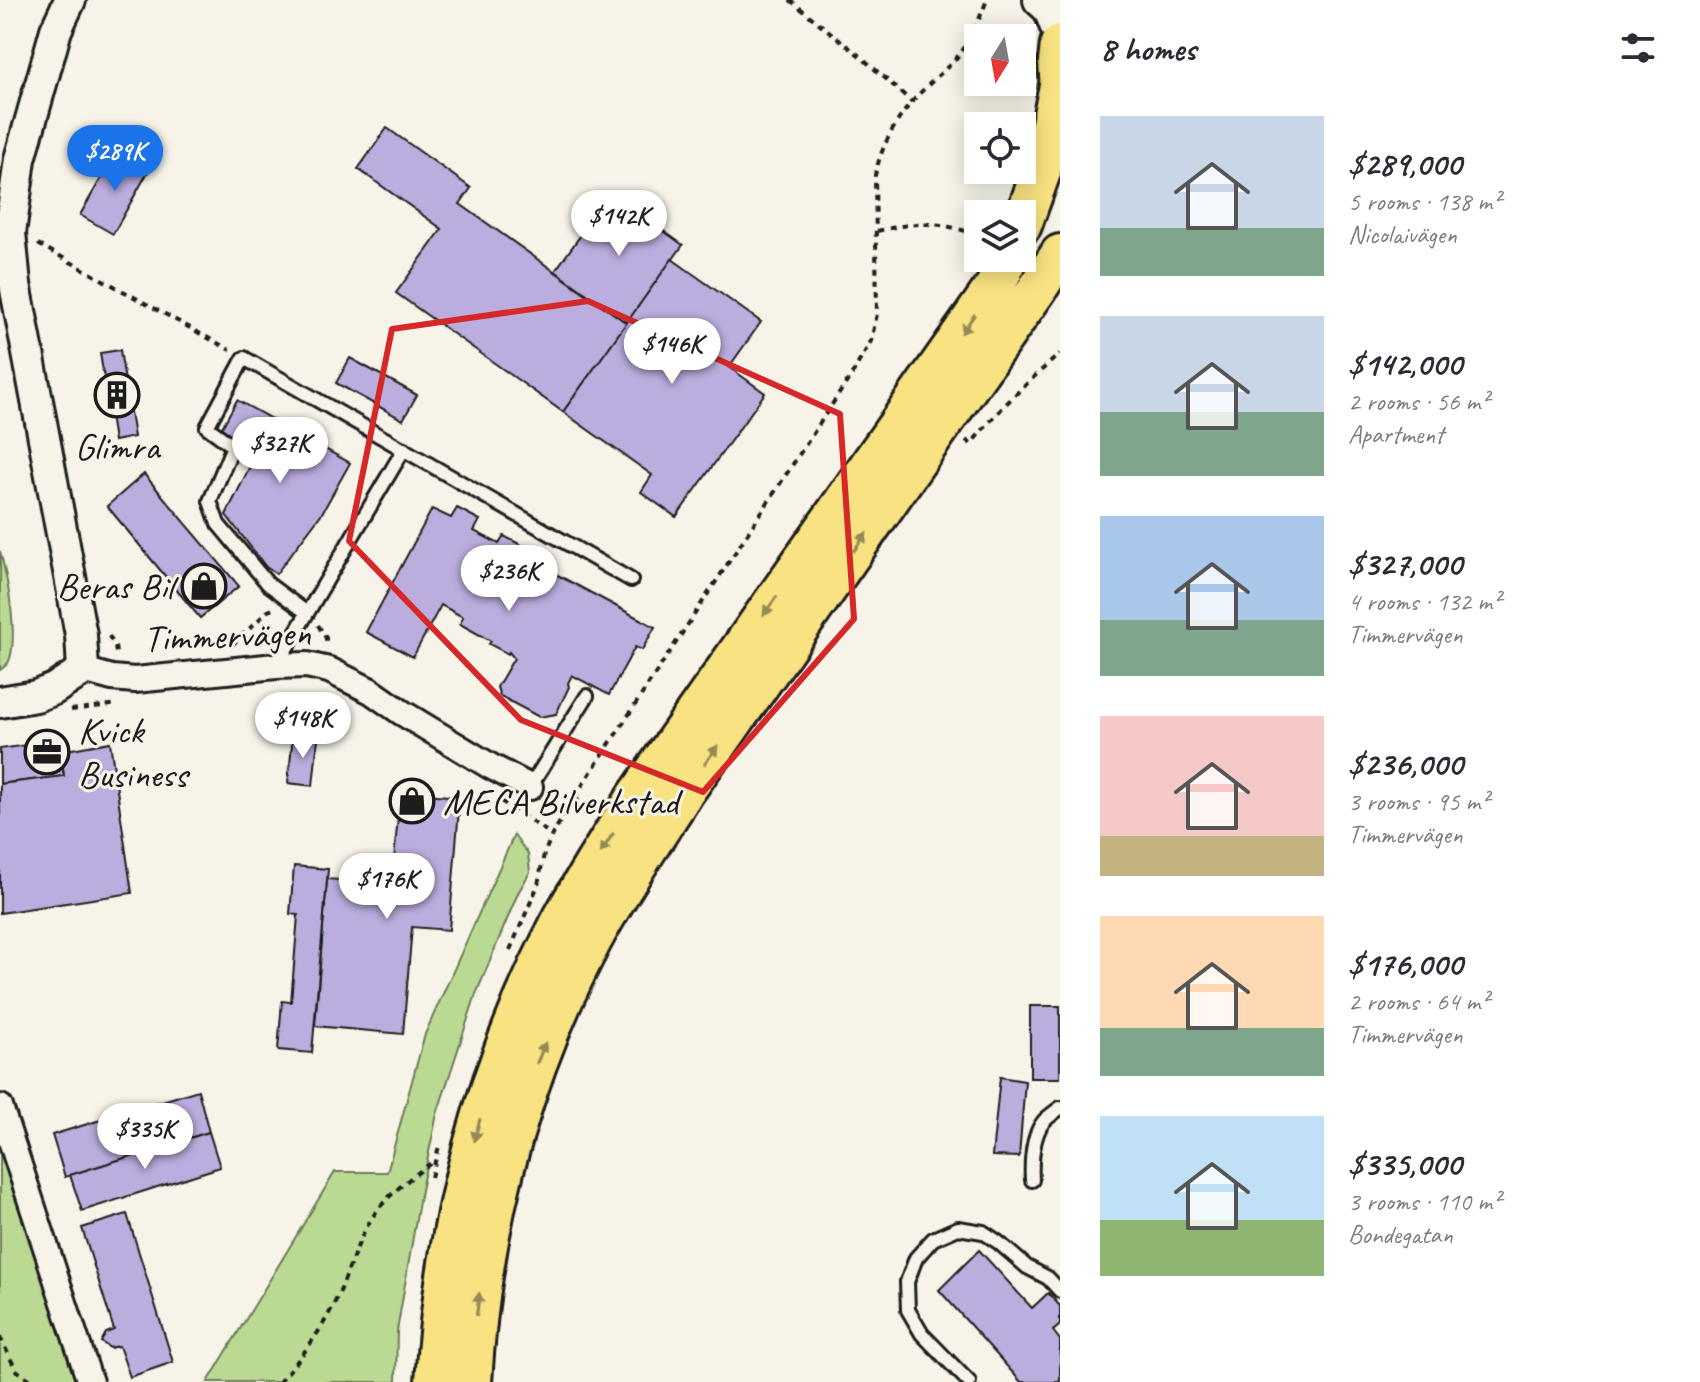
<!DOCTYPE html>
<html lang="en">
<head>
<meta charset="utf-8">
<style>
  :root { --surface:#fff; --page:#f7f7f7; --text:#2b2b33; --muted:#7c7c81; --accent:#1a73e8 }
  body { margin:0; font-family:Caveat,sans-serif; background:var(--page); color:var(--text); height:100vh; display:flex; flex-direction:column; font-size:30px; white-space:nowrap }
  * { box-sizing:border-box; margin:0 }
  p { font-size:26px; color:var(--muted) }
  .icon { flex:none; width:44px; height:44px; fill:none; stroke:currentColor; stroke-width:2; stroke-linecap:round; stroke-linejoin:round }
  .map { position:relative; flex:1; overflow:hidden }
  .side { display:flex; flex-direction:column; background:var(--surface); width:640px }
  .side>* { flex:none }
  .needle { width:52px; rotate:191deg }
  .tools { position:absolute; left:964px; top:24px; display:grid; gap:16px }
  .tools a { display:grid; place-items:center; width:72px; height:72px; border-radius:0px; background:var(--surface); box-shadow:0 4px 20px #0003; font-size:40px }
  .price { position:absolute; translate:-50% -68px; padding:0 18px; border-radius:28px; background:#fff; color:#222; font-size:26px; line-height:52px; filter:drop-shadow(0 2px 4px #0008) }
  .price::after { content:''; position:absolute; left:50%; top:48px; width:24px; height:18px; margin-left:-12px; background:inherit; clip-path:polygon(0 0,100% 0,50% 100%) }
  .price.on { background:var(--accent); color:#fff }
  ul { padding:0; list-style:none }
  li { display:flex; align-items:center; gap:24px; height:200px; padding:0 40px }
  li span { display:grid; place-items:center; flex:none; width:224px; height:160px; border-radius:0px; color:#555 }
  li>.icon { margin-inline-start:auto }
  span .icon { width:96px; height:96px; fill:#fffc; stroke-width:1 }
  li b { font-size:34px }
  h2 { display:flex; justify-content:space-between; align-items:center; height:96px; padding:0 40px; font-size:34px }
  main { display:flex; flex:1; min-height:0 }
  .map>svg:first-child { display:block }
</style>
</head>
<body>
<main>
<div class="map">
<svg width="1060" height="1382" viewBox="0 0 1060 1382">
  <rect width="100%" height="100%" fill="#f7f3e8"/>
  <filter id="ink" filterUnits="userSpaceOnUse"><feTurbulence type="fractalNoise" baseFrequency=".0125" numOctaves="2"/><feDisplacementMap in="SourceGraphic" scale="16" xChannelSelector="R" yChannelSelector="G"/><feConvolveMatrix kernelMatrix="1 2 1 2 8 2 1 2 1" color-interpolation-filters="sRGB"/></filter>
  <g filter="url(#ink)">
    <g fill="#bada94" stroke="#6b7b58" stroke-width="2">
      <path d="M 0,551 C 7,577 19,636 9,661 C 7,665 4,667 0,670 Z"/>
      <polygon points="514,835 528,854 530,872 518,893 476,994 437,1114 421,1190 397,1331 396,1382 208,1382 335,1172 387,1172 425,1034"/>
      <polygon points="0,1137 79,1382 0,1382"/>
    </g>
    <g fill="#bbadde" stroke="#1c1c1c" stroke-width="2">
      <polygon points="387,128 471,188 460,204 627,323 563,412 396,293 442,229 358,169"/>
      <polygon points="117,151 149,170 113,234 80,215"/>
      <polygon points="611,193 683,245 627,323 555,271"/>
      <polygon points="672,259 761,322 729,367 765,393 676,517 641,492 652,475 563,412"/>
      <polygon points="120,350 134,437 114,441 100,353"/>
      <polygon points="350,358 417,395 403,420 336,383"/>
      <polygon points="237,400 350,463 322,513 276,574 266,567 226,515 258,450 221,429"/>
      <polygon points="144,474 239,586 200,618 107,506"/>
      <polygon points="457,508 480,520 474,531 499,544 504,536 525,547 520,555 655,627 642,650 635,647 609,695 572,675 568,683 569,687 556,714 539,717 500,696 497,687 514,658 509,652 508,654 489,644 491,641 460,624 463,617 441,605 413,657 366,632 432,509 451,518"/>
      <polygon points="293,735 318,738 313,786 288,783"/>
      <polygon points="59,740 64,776 0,784 0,749"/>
      <polygon points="110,742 132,893 0,913 0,784 64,776 61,751"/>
      <polygon points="400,792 460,797 449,930 412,927 403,1034 315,1026 327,879 392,884"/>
      <polygon points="294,866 328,869 312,1053 278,1050 282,1001 291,1002 298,915 290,914"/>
      <rect x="1030" y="1006" width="30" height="72"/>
      <polygon points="1000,1077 1025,1081 1019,1157 992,1156"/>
      <polygon points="198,1090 209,1132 65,1177 52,1135"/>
      <polygon points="209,1132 220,1167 82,1211 70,1175"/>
      <polygon points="127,1214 173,1362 130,1377 119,1346 110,1348 101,1342 106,1333 114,1330 82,1228"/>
      <polygon points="979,1250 1032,1308 1048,1293 1060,1306 1060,1325 1053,1331 1060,1340 1060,1382 1021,1382 939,1290"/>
    </g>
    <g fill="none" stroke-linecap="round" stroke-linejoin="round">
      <g stroke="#1c1c1c" stroke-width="18">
        <g id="service">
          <polyline points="307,613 268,584 218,524 210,501 233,446 207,427 244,358 631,580"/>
          <polyline points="276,666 404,449"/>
          <polyline points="530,787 587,696"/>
          <path d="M 1032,1180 C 1031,1163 1032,1135 1044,1121 C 1049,1116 1055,1112 1060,1108"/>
          <polyline points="969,1382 922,1334 908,1310 907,1282 916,1258 933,1239 958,1228 983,1232 998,1242 1027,1267 1048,1278 1060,1291"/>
        </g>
      </g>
      <g stroke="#1c1c1c" stroke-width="30">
        <g id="minor">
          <polyline points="83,670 112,678 135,680 276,666 307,665 329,670 371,691 401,712 490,766 530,787"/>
          <polyline points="0,1107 90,1382"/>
        </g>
      </g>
      <g stroke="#1c1c1c" stroke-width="36">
        <g id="tertiary">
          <polyline points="1039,0 1049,9 1060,38"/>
          <polyline points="0,702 36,696 54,689 83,670 81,635 15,284 10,233 20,159 56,30 70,0"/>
        </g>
      </g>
      <g stroke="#1c1c1c" stroke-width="44">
        <g id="trunk">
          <polyline points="1060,44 1058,62 1060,88"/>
          <polyline points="1022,225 1041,172 1059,86"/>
          <path d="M 435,1382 C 445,1217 485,1068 561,921 C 584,878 611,837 637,796 L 995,286 L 1009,258"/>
          <path d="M 472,1382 C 481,1227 520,1077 593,939 C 620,889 652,842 683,794 L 1038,288 L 1060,254"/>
        </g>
      </g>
      <g stroke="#1c1c1c" stroke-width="4" stroke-dasharray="6 6" stroke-linecap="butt">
        <polyline points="790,0 860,56 912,102"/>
        <path d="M 877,231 C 921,221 936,221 978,235"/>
        <polyline points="38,244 230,350"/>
        <path d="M 966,440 L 971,444 C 999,409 1026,383 1060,354"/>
        <polyline points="318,625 326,638 326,646"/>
        <polyline points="109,636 115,647 116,653"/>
        <polyline points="232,645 268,611 273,609"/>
        <polyline points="71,710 118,704"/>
        <polyline points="574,798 582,803"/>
        <polyline points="501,801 552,835"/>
        <path d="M 510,950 L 538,885 L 544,854 L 552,835 L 578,792 L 854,371 L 871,341 L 877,314 L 875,175 C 881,148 893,125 911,103 C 925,86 944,72 959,55 C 972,39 979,19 987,0"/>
        <polyline points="431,1177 439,1146"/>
        <polyline points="0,1337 16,1370 34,1382"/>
        <path d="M 279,1382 C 305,1354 326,1324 341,1289 C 351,1264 359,1237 374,1215 C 389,1193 413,1176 434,1161"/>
      </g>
      <use href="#service" stroke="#f7f3e8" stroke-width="12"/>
      <use href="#minor" stroke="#f7f3e8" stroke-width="24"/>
      <use href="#tertiary" stroke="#f7f3e8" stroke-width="30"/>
      <use href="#trunk" stroke="#f8e281" stroke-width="38"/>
    </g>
    <defs><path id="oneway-solid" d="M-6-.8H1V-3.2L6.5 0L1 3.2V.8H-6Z" transform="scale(2)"/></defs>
    <g fill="#958954">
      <use href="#oneway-solid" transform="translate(968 324) rotate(125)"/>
      <use href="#oneway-solid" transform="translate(860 542) rotate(-55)"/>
      <use href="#oneway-solid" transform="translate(770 606) rotate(125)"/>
      <use href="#oneway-solid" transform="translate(711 755) rotate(-55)"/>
      <use href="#oneway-solid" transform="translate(607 843) rotate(123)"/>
      <use href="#oneway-solid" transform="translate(541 1053) rotate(-68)"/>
      <use href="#oneway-solid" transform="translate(477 1130) rotate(105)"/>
      <use href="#oneway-solid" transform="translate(478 1304) rotate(-83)"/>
    </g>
  </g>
  <path fill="none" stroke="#d62828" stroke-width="6" stroke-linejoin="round" d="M 588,301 L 840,414 L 854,619 L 703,792 L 521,720 L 349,541 L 392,329 Z"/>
  <defs>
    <g id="building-ring" transform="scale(2.3)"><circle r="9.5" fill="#f7f3e8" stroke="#1c1c1c" stroke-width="1.5"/><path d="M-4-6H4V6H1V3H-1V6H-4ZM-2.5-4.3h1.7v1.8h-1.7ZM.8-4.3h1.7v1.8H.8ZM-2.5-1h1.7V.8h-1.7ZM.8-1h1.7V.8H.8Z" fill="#1c1c1c"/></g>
    <g id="shop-ring" transform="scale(2.3)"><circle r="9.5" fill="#f7f3e8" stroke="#1c1c1c" stroke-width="1.5"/><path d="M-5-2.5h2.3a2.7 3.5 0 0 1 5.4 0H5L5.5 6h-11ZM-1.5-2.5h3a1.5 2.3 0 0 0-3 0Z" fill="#1c1c1c"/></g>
    <g id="office-ring" transform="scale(2.3)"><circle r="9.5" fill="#f7f3e8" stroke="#1c1c1c" stroke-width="1.5"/><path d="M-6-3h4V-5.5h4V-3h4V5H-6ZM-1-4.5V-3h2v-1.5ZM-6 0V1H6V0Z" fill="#1c1c1c"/></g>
  </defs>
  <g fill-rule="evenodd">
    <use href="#building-ring" x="117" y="395"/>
    <use href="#shop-ring" x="204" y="586"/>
    <use href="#office-ring" x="47" y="752"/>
    <use href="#shop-ring" x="412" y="801"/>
  </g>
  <g text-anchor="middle" stroke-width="6" stroke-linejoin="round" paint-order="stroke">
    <g font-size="38" fill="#1c1c1c" stroke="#f7f3e8" text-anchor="start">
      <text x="117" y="459" text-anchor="middle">Glimra</text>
      <text x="173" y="599" text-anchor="end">Beras Bil</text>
      <text x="78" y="743">Kvick<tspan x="78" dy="44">Business</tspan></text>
      <text x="443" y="814">MECA Bilverkstad</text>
    </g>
    <g font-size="38" fill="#1c1c1c" stroke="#f7f3e8">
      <text transform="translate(227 635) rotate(-2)" y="13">Timmervägen</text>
    </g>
  </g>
</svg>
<div class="tools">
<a><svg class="needle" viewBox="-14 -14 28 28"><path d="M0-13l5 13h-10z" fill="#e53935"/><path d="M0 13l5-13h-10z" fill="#7c7c81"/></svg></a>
<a><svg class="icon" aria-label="locate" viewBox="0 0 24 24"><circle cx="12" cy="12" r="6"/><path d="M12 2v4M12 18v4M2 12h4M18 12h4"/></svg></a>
<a><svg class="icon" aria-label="layers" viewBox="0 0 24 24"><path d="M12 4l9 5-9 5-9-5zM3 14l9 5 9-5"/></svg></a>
</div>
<b class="price on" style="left:115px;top:193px">$289K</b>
<b class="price" style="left:619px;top:258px">$142K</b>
<b class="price" style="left:672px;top:386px">$146K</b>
<b class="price" style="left:280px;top:485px">$327K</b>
<b class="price" style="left:509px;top:613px">$236K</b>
<b class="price" style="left:303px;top:760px">$148K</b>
<b class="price" style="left:387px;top:921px">$176K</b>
<b class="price" style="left:145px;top:1171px">$335K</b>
</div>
<section class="side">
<h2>8 homes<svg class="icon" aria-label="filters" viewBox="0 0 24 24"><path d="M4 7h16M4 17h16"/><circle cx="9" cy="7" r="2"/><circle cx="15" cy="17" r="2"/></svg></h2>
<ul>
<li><span style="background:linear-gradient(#c9d6e8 70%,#7fa58c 0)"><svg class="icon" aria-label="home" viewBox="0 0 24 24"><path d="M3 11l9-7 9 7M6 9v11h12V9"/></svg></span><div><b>$289,000</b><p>5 rooms · 138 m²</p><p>Nicolaivägen</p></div></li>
<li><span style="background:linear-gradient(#c9d6e8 60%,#7fa58c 0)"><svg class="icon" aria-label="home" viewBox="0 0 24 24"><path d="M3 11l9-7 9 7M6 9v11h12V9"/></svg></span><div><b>$142,000</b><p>2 rooms · 56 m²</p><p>Apartment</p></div></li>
<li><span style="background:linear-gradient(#a9c7e8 65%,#7fa58c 0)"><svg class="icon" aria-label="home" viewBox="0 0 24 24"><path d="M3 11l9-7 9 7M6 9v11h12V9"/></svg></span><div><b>$327,000</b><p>4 rooms · 132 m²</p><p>Timmervägen</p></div></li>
<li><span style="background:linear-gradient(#f6c9c9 75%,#c2b280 0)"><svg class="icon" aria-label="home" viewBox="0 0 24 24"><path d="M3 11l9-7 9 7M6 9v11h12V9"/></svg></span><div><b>$236,000</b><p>3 rooms · 95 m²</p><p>Timmervägen</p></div></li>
<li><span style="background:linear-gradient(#ffd9b3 70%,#7fa58c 0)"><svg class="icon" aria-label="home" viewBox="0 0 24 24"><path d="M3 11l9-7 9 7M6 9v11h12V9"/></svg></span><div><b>$176,000</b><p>2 rooms · 64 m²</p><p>Timmervägen</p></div></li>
<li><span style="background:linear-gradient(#bfe0f5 65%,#8fb573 0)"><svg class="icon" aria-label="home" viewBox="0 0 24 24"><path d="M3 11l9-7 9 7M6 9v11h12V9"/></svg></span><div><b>$335,000</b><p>3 rooms · 110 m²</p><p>Bondegatan</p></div></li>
</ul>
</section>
</main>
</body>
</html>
